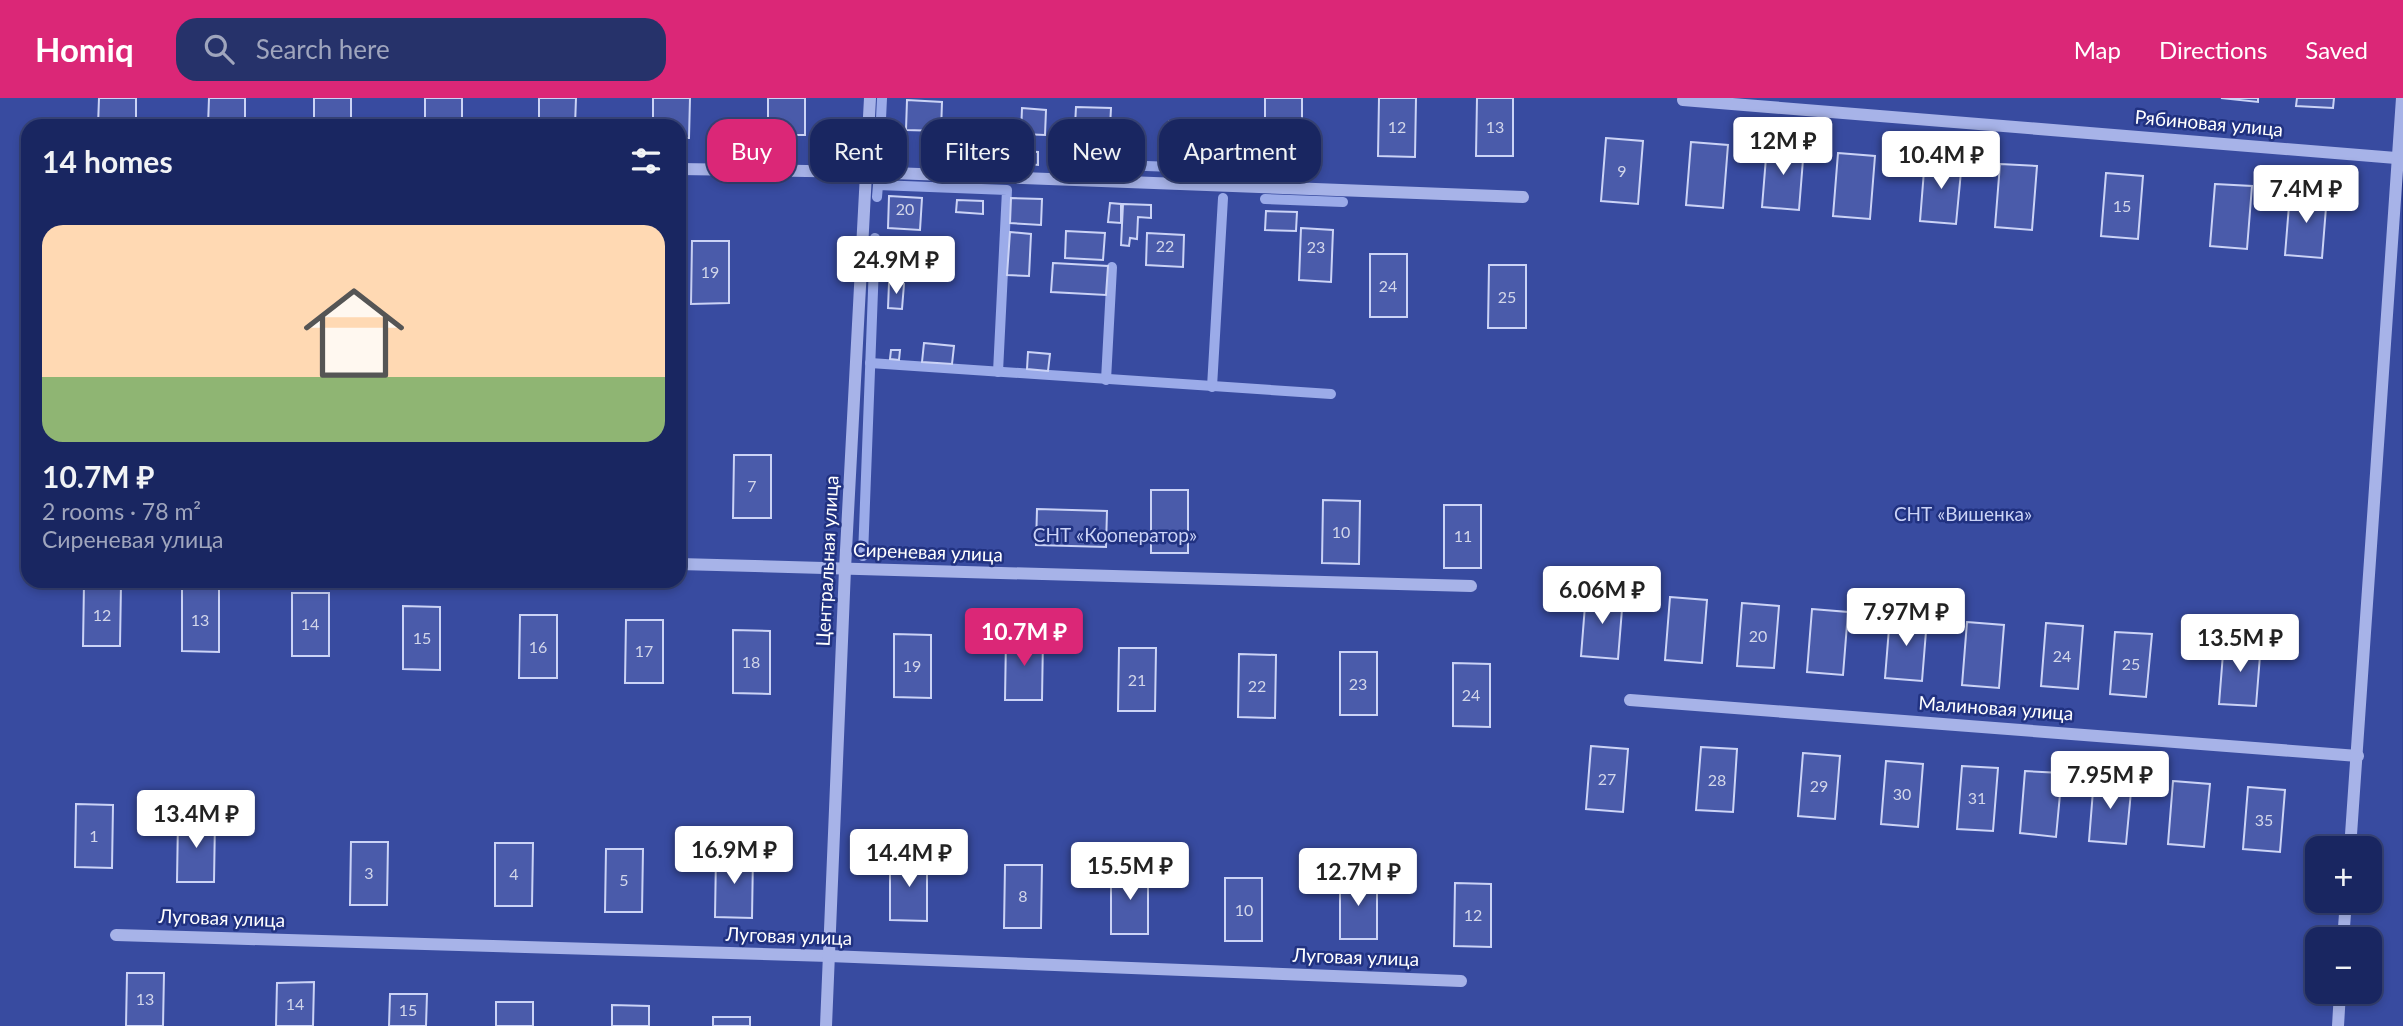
<!DOCTYPE html>
<html lang="en">
<head>
<meta charset="utf-8">
<style>
  :root { --surface:#192661; --page:#26326a; --text:#f1f3f6; --muted:#9fa5bd; --line:#374376; --accent:#db2777 }
  body { margin:0; font-family:Lato,sans-serif; background:var(--page); color:var(--text); height:100vh; display:flex; flex-direction:column; font-size:26px; white-space:nowrap }
  * { box-sizing:border-box; margin:0 }
  p { font-size:23px; color:var(--muted) }
  .icon { flex:none; width:38px; height:38px; fill:none; stroke:currentColor; stroke-width:2; stroke-linecap:round; stroke-linejoin:round }
  .map { position:relative; flex:1; overflow:hidden }
  .side { position:absolute; left:21px; top:21px; width:665px; height:469px; display:flex; flex-direction:column; background:var(--surface); border-radius:21px; box-shadow:0 4px 10px #0003,0 0 0 2px var(--line) }
  .side>* { flex:none }
  .top-card { position:absolute; left:707px; top:21px; width:665px; height:63px; display:flex; gap:14px }
  .controls { position:absolute; left:2305px; top:738px; display:grid; gap:14px }
  .controls a { display:grid; place-items:center; width:77px; height:77px; border-radius:14px; background:var(--surface); box-shadow:0 4px 10px #0003,0 0 0 2px var(--line); font-size:35px }
  .price { position:absolute; translate:-50% -60px; padding:0 16px; border-radius:7px; background:#fff; color:#222; font-size:23px; line-height:46px; filter:drop-shadow(0 2px 4px #0008) }
  .price::after { content:''; position:absolute; left:50%; top:42px; width:21px; height:16px; margin-left:-10px; background:inherit; clip-path:polygon(0 0,100% 0,50% 100%) }
  .price.current { background:var(--accent); color:#fff }
  ul { padding:0; list-style:none }
  li { display:grid; align-content:center; gap:14px; height:371px; padding:0 21px }
  li span { display:grid; place-items:center; height:217px; border-radius:21px; color:#555 }
  li>.icon { margin-inline-start:auto }
  span .icon { width:126px; height:126px; fill:#fffc; stroke-width:1 }
  li b { font-size:30px }
  h2 { display:flex; justify-content:space-between; align-items:center; height:84px; padding:0 21px; font-size:30px }
  .tag { padding:0 24px; border-radius:21px; background:var(--surface); box-shadow:0 4px 10px #0003,0 0 0 2px var(--line); font-size:24px; line-height:63px }
  .tag.current { background:var(--accent); color:#fff }
  header { display:flex; align-items:center; gap:42px; box-sizing:border-box; height:98px; padding:0 35px; background:var(--accent); color:#fff }
  header strong { font-size:33px }
  nav { display:flex; gap:38px; margin-inline-start:auto; font-size:24px }
  .search { width:490px; height:63px; background:var(--page); display:flex; align-items:center; gap:18px; box-sizing:border-box; padding:0 24px; border-radius:21px; color:var(--muted); font-size:26px }
  .map>svg:first-child { display:block }
</style>
</head>
<body>
<header>
<strong>Homiq</strong>
<div class="search"><svg class="icon" aria-label="search" viewBox="0 0 24 24"><circle cx="10" cy="10" r="6"/><path d="M15 15l6 6"/></svg>Search here</div>
<nav><a>Map</a><a>Directions</a><a>Saved</a></nav>
</header>
<div class="map">
<svg width="2403" height="928" viewBox="0 0 2403 928">
  <rect width="100%" height="100%" fill="#213281"/>
  <path fill="#384ba0" fill-rule="evenodd" d="M 0,0 L 2402,0 L 2403,928 L 2343,928 L 2345,894 L 2370,894 L 2370,842 L 2348,842 L 2350,803 L 2370,803 L 2370,751 L 2317,751 L 2317,803 L 2346,803 L 2343,842 L 2317,842 L 2317,894 L 2340,894 L 2338,928 L 0,928 ZM 28,28 L 679,28 L 679,483 L 28,483 Z"/>
  <g fill="none" stroke-linecap="round" stroke-linejoin="round">
    <g stroke="#9babe9" stroke-width="10">
      <polyline points="879,63 882,0"/>
      <polyline points="1146,68 1228,71"/>
      <polyline points="877,99 878,87 1007,92 998,274"/>
      <polyline points="1265,101 1343,104"/>
      <polyline points="870,265 1331,296"/>
      <polyline points="1106,282 1112,169"/>
      <polyline points="1212,289 1223,100"/>
      <polyline points="863,458 875,140"/>
    </g>
  </g>
  <g fill="#4a5baa" stroke="#cbd3f6" stroke-width="2">
    <polygon points="99,0 136,0 136,28 98,28"/>
    <polygon points="209,0 245,0 245,28 208,28"/>
    <rect x="314" y="0" width="37" height="28"/>
    <rect x="425" y="0" width="37" height="28"/>
    <polygon points="539,0 576,0 575,28 539,28"/>
    <polygon points="653,0 690,0 689,40 679,40 679,28 653,28"/>
    <rect x="768" y="0" width="37" height="37"/>
    <rect x="1265" y="0" width="37" height="57"/>
    <polygon points="1379,0 1416,0 1415,59 1378,58"/>
    <polygon points="1477,0 1513,0 1513,58 1476,58"/>
    <polygon points="2221,0 2258,0 2258,4"/>
    <polygon points="2297,0 2334,0 2333,10 2296,8"/>
    <polygon points="907,2 942,4 941,33 906,32"/>
    <polygon points="1076,9 1111,10 1108,68 1073,66"/>
    <polygon points="1022,10 1046,12 1045,37 1021,36"/>
    <polygon points="1169,23 1230,25 1229,51 1168,49"/>
    <polygon points="1606,40 1643,43 1638,106 1601,103"/>
    <polygon points="1691,44 1728,47 1723,110 1686,107"/>
    <polygon points="1767,47 1804,49 1799,112 1762,109"/>
    <polygon points="991,49 1014,50 1014,64 991,63"/>
    <polygon points="1020,53 1038,54 1038,67 1019,65"/>
    <polygon points="1838,55 1875,58 1870,121 1833,118"/>
    <polygon points="1925,60 1962,63 1956,126 1920,123"/>
    <polygon points="2000,66 2037,68 2032,132 1995,129"/>
    <polygon points="2106,75 2143,78 2138,141 2101,138"/>
    <polygon points="2215,86 2252,88 2247,151 2210,148"/>
    <polygon points="2290,95 2327,97 2322,160 2285,157"/>
    <polygon points="889,98 922,100 920,132 888,130"/>
    <polygon points="1011,100 1042,101 1041,127 1010,125"/>
    <polygon points="957,102 983,103 983,116 956,114"/>
    <polygon points="1110,105 1121,106 1121,125 1108,124"/>
    <polygon points="1123,106 1151,107 1151,120 1138,119 1137,141 1130,140 1129,148 1121,147"/>
    <polygon points="1266,113 1297,114 1296,133 1265,132"/>
    <polygon points="1301,130 1333,132 1331,184 1299,182"/>
    <polygon points="1066,133 1105,135 1103,162 1065,160"/>
    <polygon points="1010,134 1031,136 1029,178 1007,177"/>
    <polygon points="1147,135 1184,137 1183,169 1146,167"/>
    <polygon points="692,143 729,143 729,205 691,206"/>
    <rect x="1370" y="156" width="37" height="63"/>
    <polygon points="1053,165 1108,168 1106,197 1051,194"/>
    <polygon points="1489,167 1526,167 1526,230 1488,230"/>
    <polygon points="889,185 904,186 902,211 888,210"/>
    <polygon points="924,245 954,248 952,266 922,264"/>
    <polygon points="891,252 900,252 899,262 890,261"/>
    <polygon points="1028,254 1050,256 1048,273 1027,271"/>
    <polygon points="734,357 771,357 771,420 733,420"/>
    <rect x="1151" y="392" width="37" height="63"/>
    <polygon points="1323,402 1360,403 1359,466 1322,465"/>
    <rect x="1444" y="407" width="37" height="63"/>
    <polygon points="1037,411 1107,413 1106,449 1036,447"/>
    <polygon points="84,485 121,485 120,548 83,548"/>
    <polygon points="182,490 219,491 219,554 182,553"/>
    <rect x="292" y="495" width="37" height="63"/>
    <polygon points="1586,495 1623,499 1618,561 1581,558"/>
    <polygon points="1670,499 1707,502 1702,565 1665,562"/>
    <polygon points="1742,505 1779,508 1774,570 1737,568"/>
    <polygon points="403,508 440,509 440,572 403,571"/>
    <polygon points="1812,511 1848,514 1843,577 1807,574"/>
    <polygon points="520,517 557,517 557,580 519,580"/>
    <polygon points="1890,518 1927,521 1922,583 1885,580"/>
    <polygon points="626,522 663,522 663,585 625,585"/>
    <polygon points="1967,524 2004,527 1999,590 1962,587"/>
    <polygon points="2046,525 2083,528 2078,591 2041,588"/>
    <polygon points="733,532 770,533 770,596 733,595"/>
    <polygon points="2115,534 2152,536 2146,599 2110,596"/>
    <polygon points="894,536 931,537 931,600 894,599"/>
    <polygon points="1006,539 1043,539 1042,602 1005,602"/>
    <polygon points="2224,543 2261,545 2256,608 2219,606"/>
    <polygon points="1119,550 1156,550 1155,613 1118,613"/>
    <rect x="1340" y="554" width="37" height="63"/>
    <polygon points="1239,556 1276,557 1275,620 1238,619"/>
    <polygon points="1453,565 1490,566 1490,629 1453,628"/>
    <polygon points="1591,648 1628,651 1623,714 1586,711"/>
    <polygon points="1701,649 1737,651 1733,714 1696,712"/>
    <polygon points="1803,655 1840,658 1835,721 1798,718"/>
    <polygon points="1886,663 1923,666 1918,729 1881,726"/>
    <polygon points="1962,668 1998,670 1993,733 1957,731"/>
    <polygon points="2025,673 2062,675 2056,739 2020,735"/>
    <polygon points="2094,680 2132,683 2126,746 2089,743"/>
    <polygon points="2173,683 2210,686 2204,749 2168,746"/>
    <polygon points="2248,689 2285,692 2280,754 2243,751"/>
    <polygon points="76,706 113,707 112,770 75,769"/>
    <polygon points="178,721 215,721 214,784 177,784"/>
    <polygon points="351,744 388,744 387,807 350,807"/>
    <polygon points="495,745 533,745 532,808 495,808"/>
    <polygon points="606,751 643,751 642,814 605,814"/>
    <polygon points="716,756 753,757 752,820 715,819"/>
    <polygon points="890,759 927,760 927,823 890,822"/>
    <polygon points="1005,767 1042,767 1041,830 1004,830"/>
    <rect x="1111" y="773" width="37" height="63"/>
    <rect x="1340" y="778" width="37" height="63"/>
    <rect x="1225" y="780" width="37" height="63"/>
    <polygon points="1455,785 1491,786 1491,849 1454,848"/>
    <polygon points="127,875 164,875 163,928 126,928"/>
    <polygon points="314,884 313,928 276,928 277,885"/>
    <polygon points="390,896 427,896 426,928 389,928"/>
    <rect x="496" y="904" width="37" height="24"/>
    <polygon points="612,907 649,908 649,928 612,928"/>
    <rect x="713" y="919" width="37" height="9"/>
  </g>
  <g fill="none" stroke-linecap="round" stroke-linejoin="round">
    <g stroke="#a7b3e8" stroke-width="12">
      <polyline points="1683,2 2396,60"/>
      <polyline points="679,71 866,74 1523,99"/>
      <polyline points="679,466 1471,488"/>
      <polyline points="1630,602 2358,658"/>
      <polyline points="2350,751 2402,0"/>
      <polyline points="116,837 829,858 1461,883"/>
      <polyline points="2343,842 2346,803"/>
      <polyline points="826,928 845,471 870,0"/>
      <polyline points="2338,928 2340,894"/>
    </g>
  </g>
  <g text-anchor="middle" stroke-width="5" stroke-linejoin="round" paint-order="stroke">
    <g font-size="16" fill="#d2d6ea">
      <text x="1397" y="35">12</text>
      <text x="1495" y="35">13</text>
      <text x="1622" y="79">9</text>
      <text x="2122" y="114">15</text>
      <text x="905" y="117">20</text>
      <text x="1165" y="154">22</text>
      <text x="1316" y="155">23</text>
      <text x="710" y="180">19</text>
      <text x="1388" y="194">24</text>
      <text x="1507" y="205">25</text>
      <text x="752" y="394">7</text>
      <text x="1341" y="440">10</text>
      <text x="1463" y="444">11</text>
      <text x="102" y="523">12</text>
      <text x="200" y="528">13</text>
      <text x="310" y="532">14</text>
      <text x="1758" y="544">20</text>
      <text x="422" y="546">15</text>
      <text x="538" y="555">16</text>
      <text x="644" y="559">17</text>
      <text x="2062" y="564">24</text>
      <text x="751" y="570">18</text>
      <text x="2131" y="572">25</text>
      <text x="912" y="574">19</text>
      <text x="1137" y="588">21</text>
      <text x="1358" y="592">23</text>
      <text x="1257" y="594">22</text>
      <text x="1471" y="603">24</text>
      <text x="1607" y="687">27</text>
      <text x="1717" y="688">28</text>
      <text x="1819" y="694">29</text>
      <text x="1902" y="702">30</text>
      <text x="1977" y="706">31</text>
      <text x="2264" y="728">35</text>
      <text x="94" y="744">1</text>
      <text x="369" y="781">3</text>
      <text x="514" y="782">4</text>
      <text x="624" y="788">5</text>
      <text x="1023" y="804">8</text>
      <text x="1244" y="818">10</text>
      <text x="1473" y="823">12</text>
      <text x="145" y="907">13</text>
      <text x="295" y="912">14</text>
      <text x="408" y="918">15</text>
    </g>
    <g font-size="19" fill="#fff" stroke="#213281">
      <text transform="translate(2209 25) rotate(5)" y="7">Рябиновая улица</text>
      <text transform="translate(928 454) rotate(2)" y="7">Сиреневая улица</text>
      <text transform="translate(827 463) rotate(-87)" y="7">Центральная улица</text>
      <text transform="translate(1996 610) rotate(4)" y="7">Малиновая улица</text>
      <text transform="translate(222 820) rotate(2)" y="7">Луговая улица</text>
      <text transform="translate(789 838) rotate(2)" y="7">Луговая улица</text>
      <text transform="translate(1356 859) rotate(2)" y="7">Луговая улица</text>
    </g>
    <g font-size="19" fill="#cbd3f6" stroke="#213281">
      <text x="1963" y="423">СНТ «Вишенка»</text>
      <text x="1115" y="444">СНТ «Кооператор»</text>
    </g>
  </g>
</svg>
<div class="controls">
<a>+</a>
<a>−</a>
</div>
<b class="price" style="left:1783px;top:79px">12M ₽</b>
<b class="price" style="left:1941px;top:93px">10.4M ₽</b>
<b class="price" style="left:2306px;top:127px">7.4M ₽</b>
<b class="price" style="left:896px;top:198px">24.9M ₽</b>
<b class="price" style="left:1602px;top:528px">6.06M ₽</b>
<b class="price" style="left:1906px;top:550px">7.97M ₽</b>
<b class="price current" style="left:1024px;top:570px">10.7M ₽</b>
<b class="price" style="left:2240px;top:576px">13.5M ₽</b>
<b class="price" style="left:2110px;top:713px">7.95M ₽</b>
<b class="price" style="left:196px;top:752px">13.4M ₽</b>
<b class="price" style="left:734px;top:788px">16.9M ₽</b>
<b class="price" style="left:909px;top:791px">14.4M ₽</b>
<b class="price" style="left:1130px;top:804px">15.5M ₽</b>
<b class="price" style="left:1358px;top:810px">12.7M ₽</b>
<div class="top-card">
<a class="tag current">Buy</a>
<a class="tag">Rent</a>
<a class="tag">Filters</a>
<a class="tag">New</a>
<a class="tag">Apartment</a>
</div>
<section class="side">
<h2>14 homes<svg class="icon" aria-label="filters" viewBox="0 0 24 24"><path d="M4 7h16M4 17h16"/><circle cx="9" cy="7" r="2"/><circle cx="15" cy="17" r="2"/></svg></h2>
<ul>
<li><span style="background:linear-gradient(#ffd9b3 70%,#8fb573 0)"><svg class="icon" aria-label="home" viewBox="0 0 24 24"><path d="M3 11l9-7 9 7M6 9v11h12V9"/></svg></span><div><b>10.7M ₽</b><p>2 rooms · 78 m²</p><p>Сиреневая улица</p></div></li>
</ul>
</section>
</div>
</body>
</html>
